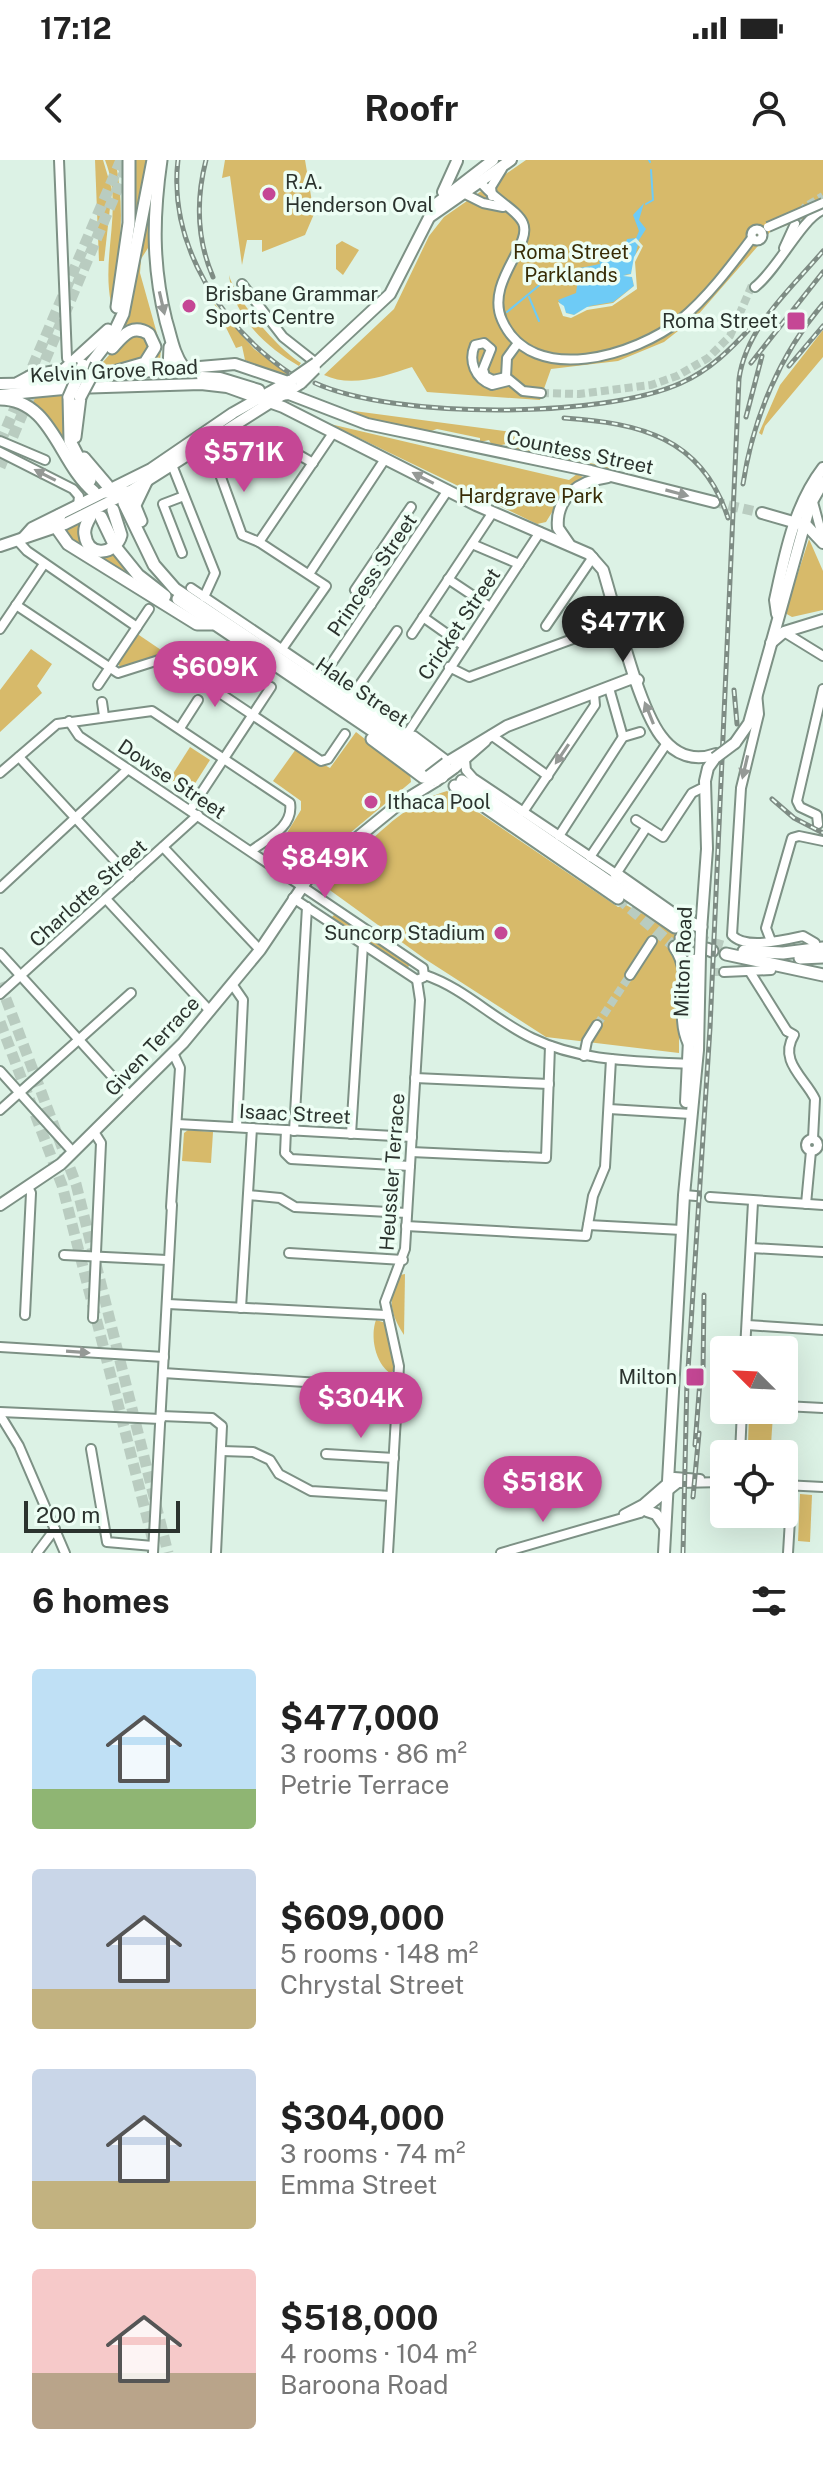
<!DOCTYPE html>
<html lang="en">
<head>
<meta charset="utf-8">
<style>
  :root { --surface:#fff; --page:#f2f2f2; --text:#222; --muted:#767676; --accent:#c54795 }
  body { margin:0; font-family:"Public Sans",sans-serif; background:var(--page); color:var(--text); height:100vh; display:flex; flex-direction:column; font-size:30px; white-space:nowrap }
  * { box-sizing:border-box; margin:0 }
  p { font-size:26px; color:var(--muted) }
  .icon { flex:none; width:44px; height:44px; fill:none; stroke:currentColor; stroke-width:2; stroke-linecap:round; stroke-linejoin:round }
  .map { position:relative; height:1393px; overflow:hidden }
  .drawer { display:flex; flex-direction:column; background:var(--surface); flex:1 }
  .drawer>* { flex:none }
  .needle { width:52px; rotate:294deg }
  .tools { position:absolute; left:710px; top:1176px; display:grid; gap:16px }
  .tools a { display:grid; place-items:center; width:88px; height:88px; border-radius:8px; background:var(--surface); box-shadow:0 8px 32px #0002; font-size:40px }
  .scale { position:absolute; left:24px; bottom:20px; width:156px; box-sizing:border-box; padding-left:8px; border:4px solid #2b332e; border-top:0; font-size:22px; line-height:28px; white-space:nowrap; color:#2b332e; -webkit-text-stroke:6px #edfef4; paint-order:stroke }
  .price { position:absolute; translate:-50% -68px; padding:0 18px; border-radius:28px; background:var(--accent); color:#fff; font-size:26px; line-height:52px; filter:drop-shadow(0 2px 4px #0008) }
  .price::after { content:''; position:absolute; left:50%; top:48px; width:24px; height:18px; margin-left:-12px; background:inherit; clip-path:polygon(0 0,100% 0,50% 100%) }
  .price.current { background:#222; color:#fff }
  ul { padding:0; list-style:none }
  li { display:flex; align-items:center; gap:24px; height:200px; padding:0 32px }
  li span { display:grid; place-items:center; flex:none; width:224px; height:160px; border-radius:8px; color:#555 }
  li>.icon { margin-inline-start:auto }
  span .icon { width:96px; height:96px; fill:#fffc; stroke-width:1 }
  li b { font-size:34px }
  h2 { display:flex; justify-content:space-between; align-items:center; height:96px; padding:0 32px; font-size:34px }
  .status { display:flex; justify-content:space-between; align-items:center; height:56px; padding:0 40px; background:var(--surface); direction:ltr }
  .status svg { height:22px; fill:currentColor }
  header { display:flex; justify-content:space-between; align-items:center; height:104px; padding:0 32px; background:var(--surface); font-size:36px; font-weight:700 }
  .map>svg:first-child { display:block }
</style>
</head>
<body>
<div class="status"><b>17:12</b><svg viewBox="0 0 49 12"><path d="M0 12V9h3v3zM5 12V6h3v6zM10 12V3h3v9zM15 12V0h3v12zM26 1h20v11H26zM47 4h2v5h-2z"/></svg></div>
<header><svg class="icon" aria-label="back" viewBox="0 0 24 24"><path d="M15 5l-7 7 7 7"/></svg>Roofr<svg class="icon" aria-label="person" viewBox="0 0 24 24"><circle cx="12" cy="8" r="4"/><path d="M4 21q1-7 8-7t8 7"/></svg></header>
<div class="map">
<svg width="823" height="1393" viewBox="0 0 823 1393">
  <rect width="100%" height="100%" fill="#dcf2e5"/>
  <g fill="#d7ba6a">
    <polygon points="95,0 103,0 112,30 104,101 99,101"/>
    <path d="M 105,0 L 115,0 C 126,49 120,94 111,143 C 101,94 124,48 105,0 Z"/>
    <polygon points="136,0 149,0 132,76"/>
    <polygon points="225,0 305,0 314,54 305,75 262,92 262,80 247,80 242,105 230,16 222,18"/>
    <path d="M 526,0 L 823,0 L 823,48 L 812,56 L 771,71 L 697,156 L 664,182 L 618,201 L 551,209 L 540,240 L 427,232 L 412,207 C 385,216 351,228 324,215 L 394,149 L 429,76 L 444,57 Z"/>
    <polygon points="155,14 148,88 141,99 140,113 161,188 160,200 151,203 158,184 123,166"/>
    <polygon points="342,81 359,90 343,115 336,109 336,85"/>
    <path d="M 229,115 C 235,139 279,190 301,203 L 299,206 C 265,186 233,157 229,115 Z"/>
    <polygon points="214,143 254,189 290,215 280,216 245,200 242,186 236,188"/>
    <polygon points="823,170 823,197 765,266 762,275 759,273 780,225"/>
    <polygon points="136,172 151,181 146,198 95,211 126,176"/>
    <polygon points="64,233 66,286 49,262 18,238"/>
    <path d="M 339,249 L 511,272 L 520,276 L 528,288 L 611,308 L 610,310 L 584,302 L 579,306 L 562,301 L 562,297 C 546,296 529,289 508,290 L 506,284 L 493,287 L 489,280 L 480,282 L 480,278 L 437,269 L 425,273 L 382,266 Z"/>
    <polygon points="330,264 569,320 577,314 585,318 565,331 546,362 537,364"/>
    <polygon points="87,358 84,383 115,391 146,428 69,382 63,369"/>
    <polygon points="809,379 823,411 823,450 792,457 785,453"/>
    <polygon points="136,473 164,492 120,509 118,501"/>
    <polygon points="31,489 52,504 37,526 42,533 0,572 0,530"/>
    <polygon points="356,572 410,614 411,622 313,704 285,676 301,650 301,641 273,621 296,589 330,608"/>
    <polygon points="190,587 210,600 189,633 169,620"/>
    <path d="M 447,631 L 618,747 L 626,745 L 656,761 L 621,734 L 689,767 L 674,789 L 679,796 L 679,893 L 546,877 L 425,799 L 320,723 C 334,711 351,700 364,687 C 389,663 413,641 447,631 Z"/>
    <polygon points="338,751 411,802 406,811 331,758"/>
    <polygon points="188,970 213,972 211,1003 182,1001 184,973"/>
    <path d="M 405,1114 L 404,1175 C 390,1154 387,1137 400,1115 Z"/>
    <path d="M 376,1160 L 386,1163 L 395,1186 L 395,1210 L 390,1213 C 375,1203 370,1176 376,1160 Z"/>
    <polygon points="749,1253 773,1254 771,1285 748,1284"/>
    <polygon points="800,1334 812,1335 810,1382 798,1381"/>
  </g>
  <path fill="#6ecbf6" d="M 644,43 L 639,60 L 646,69 L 639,80 L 631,114 L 624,115 L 632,117 L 634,126 L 613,142 L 590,146 L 574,155 L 566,153 L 558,140 L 576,133 L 578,119 L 547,125 L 541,119 C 549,112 587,107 600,104 L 599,101 L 621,98 L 627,79 L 636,78 L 639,71 L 633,55 Z"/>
  <polygon fill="#dcf2e5" points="636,78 643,86 635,102 637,129 612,146 587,150 571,158 563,156 558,142 564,146 566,153 574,155 587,147 613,143 634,126 632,117 623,116 631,114 634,97 640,87 635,82 623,87"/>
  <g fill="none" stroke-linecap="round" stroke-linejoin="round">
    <g stroke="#6ecbf6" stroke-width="2">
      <polyline points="649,0 650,2"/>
      <polyline points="646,44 653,40 651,10"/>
      <polyline points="529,137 539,161"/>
      <polyline points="507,152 542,123"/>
    </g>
    <g stroke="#b9ccc0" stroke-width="8" stroke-dasharray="8 4" stroke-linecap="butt">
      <polyline points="795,64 805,47 823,36"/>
      <polyline points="541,233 579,234 651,225 677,216 708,198 730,176 752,125"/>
      <polyline points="712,812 724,812"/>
      <polyline points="597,865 630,815"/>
    </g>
    <g stroke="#b9ccc0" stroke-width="10" stroke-dasharray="10 5" stroke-linecap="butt">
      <polyline points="272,235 289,241"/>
      <polyline points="714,342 762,353"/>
    </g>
    <g stroke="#b9ccc0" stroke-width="11" stroke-dasharray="11 5.5" stroke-linecap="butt">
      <polyline points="0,283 121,0"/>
      <polyline points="0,307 128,4"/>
      <polyline points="618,738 675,787"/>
      <polyline points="690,775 707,782"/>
      <polyline points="712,783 726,787"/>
      <polyline points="0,823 76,1024 168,1393"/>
      <polyline points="0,862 62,1025 153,1381"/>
    </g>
    <g stroke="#7d9185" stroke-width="12">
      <g id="minor">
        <polyline points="59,0 67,198"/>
        <path d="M 480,21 C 491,38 517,49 523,63 C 533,85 485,122 502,160 C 532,228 637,195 680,160 C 707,138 731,106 752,78"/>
        <polyline points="463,33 483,43 503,47"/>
        <polyline points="492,36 491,27 502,9"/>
        <circle cx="757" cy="75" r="5.5"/>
        <polyline points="784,88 795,64"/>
        <polyline points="242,124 283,177 316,203"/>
        <path d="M 755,127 C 778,109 802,58 823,50"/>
        <polyline points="518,183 507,198 506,217 523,231 541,233"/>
        <path d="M 506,217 L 493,220 L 485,216 L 483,209 L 491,189 L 484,183 L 475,185 C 468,201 475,219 492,225 L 508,221"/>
        <polyline points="0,281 45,300"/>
        <polyline points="0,292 73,329 79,336 78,346"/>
        <polyline points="214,298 242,375 259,382 326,426 282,489"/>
        <polyline points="239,302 257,289 280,284 313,303"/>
        <polyline points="172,305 215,413 204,437"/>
        <polyline points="813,342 823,379"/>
        <polyline points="17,380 27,391 137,467"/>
        <polyline points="259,382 333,273"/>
        <polyline points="472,384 519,404"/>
        <polyline points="182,393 163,344 184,336"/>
        <polyline points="309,414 385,299"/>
        <polyline points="448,419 490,447"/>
        <polyline points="191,428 407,574 540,372"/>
        <polyline points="16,445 118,513 162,499 172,501 321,601 328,599 345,574"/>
        <polyline points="371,445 355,430 411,347"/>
        <polyline points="423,457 464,486"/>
        <polyline points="546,466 593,397"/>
        <polyline points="0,469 44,404"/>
        <polyline points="784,472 823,496"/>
        <polyline points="412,474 493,352"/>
        <polyline points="449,507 469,517 619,462"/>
        <polyline points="323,516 448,330"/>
        <polyline points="98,525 149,449"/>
        <polyline points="208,525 228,497"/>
        <polyline points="609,528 623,577"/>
        <path d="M 757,533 L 759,554 L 741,628 L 732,775 C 745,790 785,780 803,776 L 815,783"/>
        <polyline points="352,536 397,471"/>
        <polyline points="102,542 104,556"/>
        <polyline points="69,561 79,576 423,808 424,817 417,820"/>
        <polyline points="180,568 198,540"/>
        <polyline points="491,575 548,616"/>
        <polyline points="19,597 130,717"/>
        <polyline points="465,600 466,610 473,618 616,714 646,668"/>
        <path d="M 0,613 L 57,564 L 152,551 L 290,643 C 294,667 267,679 251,691"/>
        <polyline points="190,650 271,527"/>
        <polyline points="523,652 595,545 594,534"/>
        <polyline points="636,660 663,677 692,633 700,629"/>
        <polyline points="818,664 817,655 800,647 797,641 823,529"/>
        <polyline points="559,676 623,577 640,572"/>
        <polyline points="163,687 260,790"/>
        <polyline points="590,697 667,583"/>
        <polyline points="0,728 128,609"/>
        <polyline points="293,738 417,820"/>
        <polyline points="106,739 210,851"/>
        <polyline points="771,781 766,768 792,678 799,676 823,681"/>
        <polyline points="0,793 130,936"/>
        <polyline points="724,812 771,810"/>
        <polyline points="750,812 787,871"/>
        <path d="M 425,815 C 464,828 494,860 532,878 C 581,902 637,901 691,904"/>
        <polyline points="630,815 652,781"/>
        <polyline points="232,824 243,840 237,967"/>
        <polyline points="0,834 198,655"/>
        <path d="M 787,871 L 794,875 C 778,901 805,918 815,939 L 813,979"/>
        <polyline points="584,896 587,881 597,865"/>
        <polyline points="0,911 73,992"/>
        <polyline points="415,918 549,924"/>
        <polyline points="609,949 691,954"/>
        <polyline points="0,950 131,833"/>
        <polyline points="177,964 412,977"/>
        <polyline points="286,970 285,993 291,999 410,1006"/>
        <polyline points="294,971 307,747"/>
        <polyline points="351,974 363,785"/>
        <circle cx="812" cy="985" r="6"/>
        <polyline points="411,992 546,998 550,886"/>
        <polyline points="248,1035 280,1038 295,1047 407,1053"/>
        <polyline points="684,1035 696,1036"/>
        <polyline points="710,1037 823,1045"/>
        <polyline points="806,1044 811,991"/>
        <polyline points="171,1047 180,908 173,893"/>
        <polyline points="588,1065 682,1070"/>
        <polyline points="406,1066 586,1076 593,1036 605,1007 611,899"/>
        <polyline points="751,1088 823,1092"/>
        <polyline points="289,1093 403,1100"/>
        <polyline points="64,1095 167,1100"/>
        <polyline points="168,1144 386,1155"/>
        <polyline points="241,1148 252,968"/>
        <polyline points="25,1155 31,1033 28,1027"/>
        <polyline points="93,1158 101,983 94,972"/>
        <polyline points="747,1165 823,1170"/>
        <polyline points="0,1187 164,1197"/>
        <polyline points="745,1190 753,1042"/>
        <polyline points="163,1213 383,1227 398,1219"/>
        <polyline points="784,1246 823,1248"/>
        <polyline points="0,1252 161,1259"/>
        <polyline points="0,1255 19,1286 65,1393"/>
        <polyline points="161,1256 212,1258 222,1266 216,1393"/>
        <polyline points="91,1289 107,1382 153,1386"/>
        <polyline points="222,1291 253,1292 270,1300 279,1314 311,1331 391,1336"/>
        <polyline points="326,1294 394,1298"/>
        <polyline points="740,1294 742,1250"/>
        <polyline points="784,1325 823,1327"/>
        <polyline points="624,1354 643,1344 674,1317 700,1319"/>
        <polyline points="37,1393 55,1369"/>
        <polyline points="153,1393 172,1045"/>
        <polyline points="388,1393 399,1206 385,1142 405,1089 420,840 417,820"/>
        <polyline points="501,1393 640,1353 678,1323 724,1322"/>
        <polyline points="788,1393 792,1326"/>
      </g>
    </g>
    <g stroke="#7d9185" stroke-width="14">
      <g id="major">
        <polyline points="443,32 457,1"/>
        <polyline points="431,56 511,0"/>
        <polyline points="316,203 390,134 436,44 493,0"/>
        <polyline points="202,217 220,218 259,230"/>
        <polyline points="70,218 235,204 288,222"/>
        <polyline points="0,224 66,223"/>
        <path d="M 0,235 L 74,228 L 201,224 L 227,227 L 283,247 L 476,345 L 589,394 L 603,410 C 616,452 637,544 661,576 C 675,595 694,602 716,594"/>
        <polyline points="261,237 289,234 367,264 591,311 714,342"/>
        <polyline points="762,353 807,366 823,383"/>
        <polyline points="24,377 32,368 151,309 233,253 293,219"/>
        <path d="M 569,384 L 558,368 C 555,337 580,321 608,317"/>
        <polyline points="0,386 65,364 129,332 301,223"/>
        <path d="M 777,454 L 775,440 C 785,394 794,346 823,308"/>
        <polyline points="771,483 784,472 823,460"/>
        <polyline points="735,583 749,563 810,345 823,322"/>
        <polyline points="446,603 507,566 630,519 638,520"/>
        <polyline points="454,608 485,581"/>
        <polyline points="701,771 707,689 705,621 708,608 715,598"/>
        <polyline points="686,942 693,798"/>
        <polyline points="0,1045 61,1004 183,883 260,790 309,717 400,643 436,621"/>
        <polyline points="647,1351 656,1354 665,1367"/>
        <polyline points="664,1393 684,1035 698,890 700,795"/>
      </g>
    </g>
    <g stroke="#7d9185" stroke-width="15">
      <g id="highway">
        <path d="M 161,0 C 153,56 152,105 166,161 C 171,177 173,193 183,207"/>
        <polyline points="117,147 129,63 129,0"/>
        <polyline points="90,205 113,175 123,154 153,0"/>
        <polyline points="169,208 170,187"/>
        <path d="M 107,214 L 145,203 L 155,187 L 149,174 C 132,163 123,176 112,188"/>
        <polyline points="18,223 31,216 64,210 108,170"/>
        <polyline points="69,237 70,281 90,320"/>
        <path d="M 0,239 C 52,239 59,303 94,332"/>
        <polyline points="75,277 80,237"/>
        <polyline points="84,298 107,325"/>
        <polyline points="106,332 129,332 141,361"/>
        <polyline points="124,343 154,405 175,429 435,603"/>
        <polyline points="135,345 146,322"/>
        <path d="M 93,351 C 90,359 83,366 85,375 C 88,399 116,394 121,375 L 113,350"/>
        <polyline points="60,355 56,367 68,384 197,464 212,464"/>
        <polyline points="101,357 114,384"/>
        <polyline points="117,389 138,415 165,436"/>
        <polyline points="178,439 428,608"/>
        <polyline points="390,572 413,577 453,607"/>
        <polyline points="372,579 423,617 433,618"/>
        <polyline points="462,621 675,767"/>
        <polyline points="455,626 618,738"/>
        <polyline points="616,714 680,759 701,767"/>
        <polyline points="681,778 690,781"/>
        <path d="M 675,787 C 696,817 674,851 689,883"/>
        <polyline points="707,789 712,791"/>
        <polyline points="744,791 783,793 823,788"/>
        <polyline points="726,794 823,815"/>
        <polyline points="800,798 823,797"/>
      </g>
    </g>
    <use href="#minor" stroke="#fff" stroke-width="8"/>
    <use href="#major" stroke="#fff" stroke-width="10"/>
    <use href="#highway" stroke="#fff" stroke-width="11"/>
    <g stroke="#7e8c84" stroke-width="5">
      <g id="rail">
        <path d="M 178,0 C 168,85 222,168 291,214"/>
        <path d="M 206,0 C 196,39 197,80 213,117"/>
        <polyline points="751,203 823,112"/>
        <polyline points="789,206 823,166"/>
        <path d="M 315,223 C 394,259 602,259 681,223 C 710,210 731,189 752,166"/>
        <polyline points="746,257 762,196"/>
        <path d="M 564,258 C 639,263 702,277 728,358"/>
        <path d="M 743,324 C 753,258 780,194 823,144"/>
        <polyline points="734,530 737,564"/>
        <polyline points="772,639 794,658 823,673"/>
        <path d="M 688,1210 L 710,868 L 739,219 C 746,167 791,129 823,91"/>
        <polyline points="703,1211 704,1135"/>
        <polyline points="695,1285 700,1221"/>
        <polyline points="693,1337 699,1273"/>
        <polyline points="683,1393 687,1220"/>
      </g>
    </g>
    <use href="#rail" stroke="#edfef4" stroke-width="2" stroke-dasharray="6" stroke-linecap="butt"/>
    <g stroke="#7d9185" stroke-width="12" stroke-linecap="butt">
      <polyline id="minor-bridge" points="768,67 823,43"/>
    </g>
    <g stroke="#7d9185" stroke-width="14" stroke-linecap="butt">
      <g id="major-bridge">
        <polyline points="293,219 316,203"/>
        <polyline points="301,223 315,209"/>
        <polyline points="715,598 735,583"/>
        <polyline points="429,616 446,603"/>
        <polyline points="436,621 454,608"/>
        <polyline points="700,795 701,771"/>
      </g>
    </g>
    <g stroke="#7d9185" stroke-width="15" stroke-linecap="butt">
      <g id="highway-bridge">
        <polyline points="69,237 83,205"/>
        <polyline points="80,237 97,205"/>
        <polyline points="433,618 442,617"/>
      </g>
    </g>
    <use href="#minor-bridge" stroke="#fff" stroke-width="8"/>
    <use href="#major-bridge" stroke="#fff" stroke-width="10"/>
    <use href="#highway-bridge" stroke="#fff" stroke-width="11"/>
  </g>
  <defs><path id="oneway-solid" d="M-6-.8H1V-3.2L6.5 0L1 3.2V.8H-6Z" transform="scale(2)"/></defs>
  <g fill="#959996">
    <use href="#oneway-solid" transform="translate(162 143) rotate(77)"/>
    <use href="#oneway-solid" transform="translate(45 315) rotate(-153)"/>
    <use href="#oneway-solid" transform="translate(423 318) rotate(-153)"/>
    <use href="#oneway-solid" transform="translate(677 333) rotate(15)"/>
    <use href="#oneway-solid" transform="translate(649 553) rotate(-112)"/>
    <use href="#oneway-solid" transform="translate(562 594) rotate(124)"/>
    <use href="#oneway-solid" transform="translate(745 607) rotate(103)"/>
    <use href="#oneway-solid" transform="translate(78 1192) rotate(4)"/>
  </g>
  <g fill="#c54795" stroke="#edfef4" stroke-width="3">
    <circle cx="269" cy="34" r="8"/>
    <circle cx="189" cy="146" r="8"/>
    <rect x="786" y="151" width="20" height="20" rx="4"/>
    <circle cx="371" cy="642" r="8"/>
    <circle cx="501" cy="773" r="8"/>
    <rect x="685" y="1207" width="20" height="20" rx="4"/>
  </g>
  <g text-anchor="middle" stroke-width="7" stroke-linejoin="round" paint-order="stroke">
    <g font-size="20" fill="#2b332e" stroke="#edfef4" text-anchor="start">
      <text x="285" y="29">R.A.<tspan x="285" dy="23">Henderson Oval</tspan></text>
      <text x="205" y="141">Brisbane Grammar<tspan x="205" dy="23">Sports Centre</tspan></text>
      <text x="778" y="168" text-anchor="end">Roma Street</text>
      <text x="387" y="649">Ithaca Pool</text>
      <text x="485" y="780" text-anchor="end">Suncorp Stadium</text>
      <text x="677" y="1224" text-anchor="end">Milton</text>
    </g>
    <g font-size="20" fill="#382c06" stroke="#edfef4">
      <text x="571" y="99">Roma Street<tspan x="571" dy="23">Parklands</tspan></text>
      <text x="531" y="343">Hardgrave Park</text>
    </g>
    <g font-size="20" fill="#2b332e" stroke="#edfef4">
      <text transform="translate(114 211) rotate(-3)" y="7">Kelvin Grove Road</text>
      <text transform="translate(580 292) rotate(12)" y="7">Countess Street</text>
      <text transform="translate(372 415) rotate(-56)" y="7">Princess Street</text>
      <text transform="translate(459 464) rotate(-56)" y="7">Cricket Street</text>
      <text transform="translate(362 532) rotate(34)" y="7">Hale Street</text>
      <text transform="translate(172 619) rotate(34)" y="7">Dowse Street</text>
      <text transform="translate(88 733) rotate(-42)" y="7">Charlotte Street</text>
      <text transform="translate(683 802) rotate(-88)" y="7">Milton Road</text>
      <text transform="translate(152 886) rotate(-47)" y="7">Given Terrace</text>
      <text transform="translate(295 954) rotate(3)" y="7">Isaac Street</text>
      <text transform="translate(392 1012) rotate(-86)" y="7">Heussler Terrace</text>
    </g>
  </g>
</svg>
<div class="tools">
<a><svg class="needle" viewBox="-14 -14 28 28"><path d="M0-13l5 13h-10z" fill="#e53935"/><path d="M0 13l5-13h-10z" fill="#767676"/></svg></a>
<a><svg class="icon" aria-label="locate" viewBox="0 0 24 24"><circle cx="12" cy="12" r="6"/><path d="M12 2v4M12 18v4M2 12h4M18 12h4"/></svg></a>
</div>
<div class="scale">200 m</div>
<b class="price" style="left:244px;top:334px">$571K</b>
<b class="price current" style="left:623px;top:504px">$477K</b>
<b class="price" style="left:215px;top:549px">$609K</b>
<b class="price" style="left:325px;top:740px">$849K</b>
<b class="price" style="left:361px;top:1280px">$304K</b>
<b class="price" style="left:543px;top:1364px">$518K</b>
</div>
<section class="drawer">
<h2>6 homes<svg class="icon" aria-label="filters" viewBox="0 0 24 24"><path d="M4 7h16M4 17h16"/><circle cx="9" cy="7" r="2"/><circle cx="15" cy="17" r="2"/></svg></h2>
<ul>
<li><span style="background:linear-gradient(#bfe0f5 75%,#8fb573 0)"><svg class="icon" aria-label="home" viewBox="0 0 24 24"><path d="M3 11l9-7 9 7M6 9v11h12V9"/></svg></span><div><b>$477,000</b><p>3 rooms · 86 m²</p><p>Petrie Terrace</p></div></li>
<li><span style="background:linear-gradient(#c9d6e8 75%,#c2b280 0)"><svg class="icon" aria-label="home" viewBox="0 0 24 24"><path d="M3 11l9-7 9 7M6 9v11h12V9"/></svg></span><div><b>$609,000</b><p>5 rooms · 148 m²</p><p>Chrystal Street</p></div></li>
<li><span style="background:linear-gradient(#c9d6e8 70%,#c2b280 0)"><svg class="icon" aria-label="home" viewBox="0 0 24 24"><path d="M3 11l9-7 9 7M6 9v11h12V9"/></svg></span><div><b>$304,000</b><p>3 rooms · 74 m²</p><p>Emma Street</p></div></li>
<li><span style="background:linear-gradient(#f6c9c9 65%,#b9a48a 0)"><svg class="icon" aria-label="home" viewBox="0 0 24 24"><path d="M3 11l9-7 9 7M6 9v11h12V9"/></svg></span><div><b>$518,000</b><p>4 rooms · 104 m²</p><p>Baroona Road</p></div></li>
</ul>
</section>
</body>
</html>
